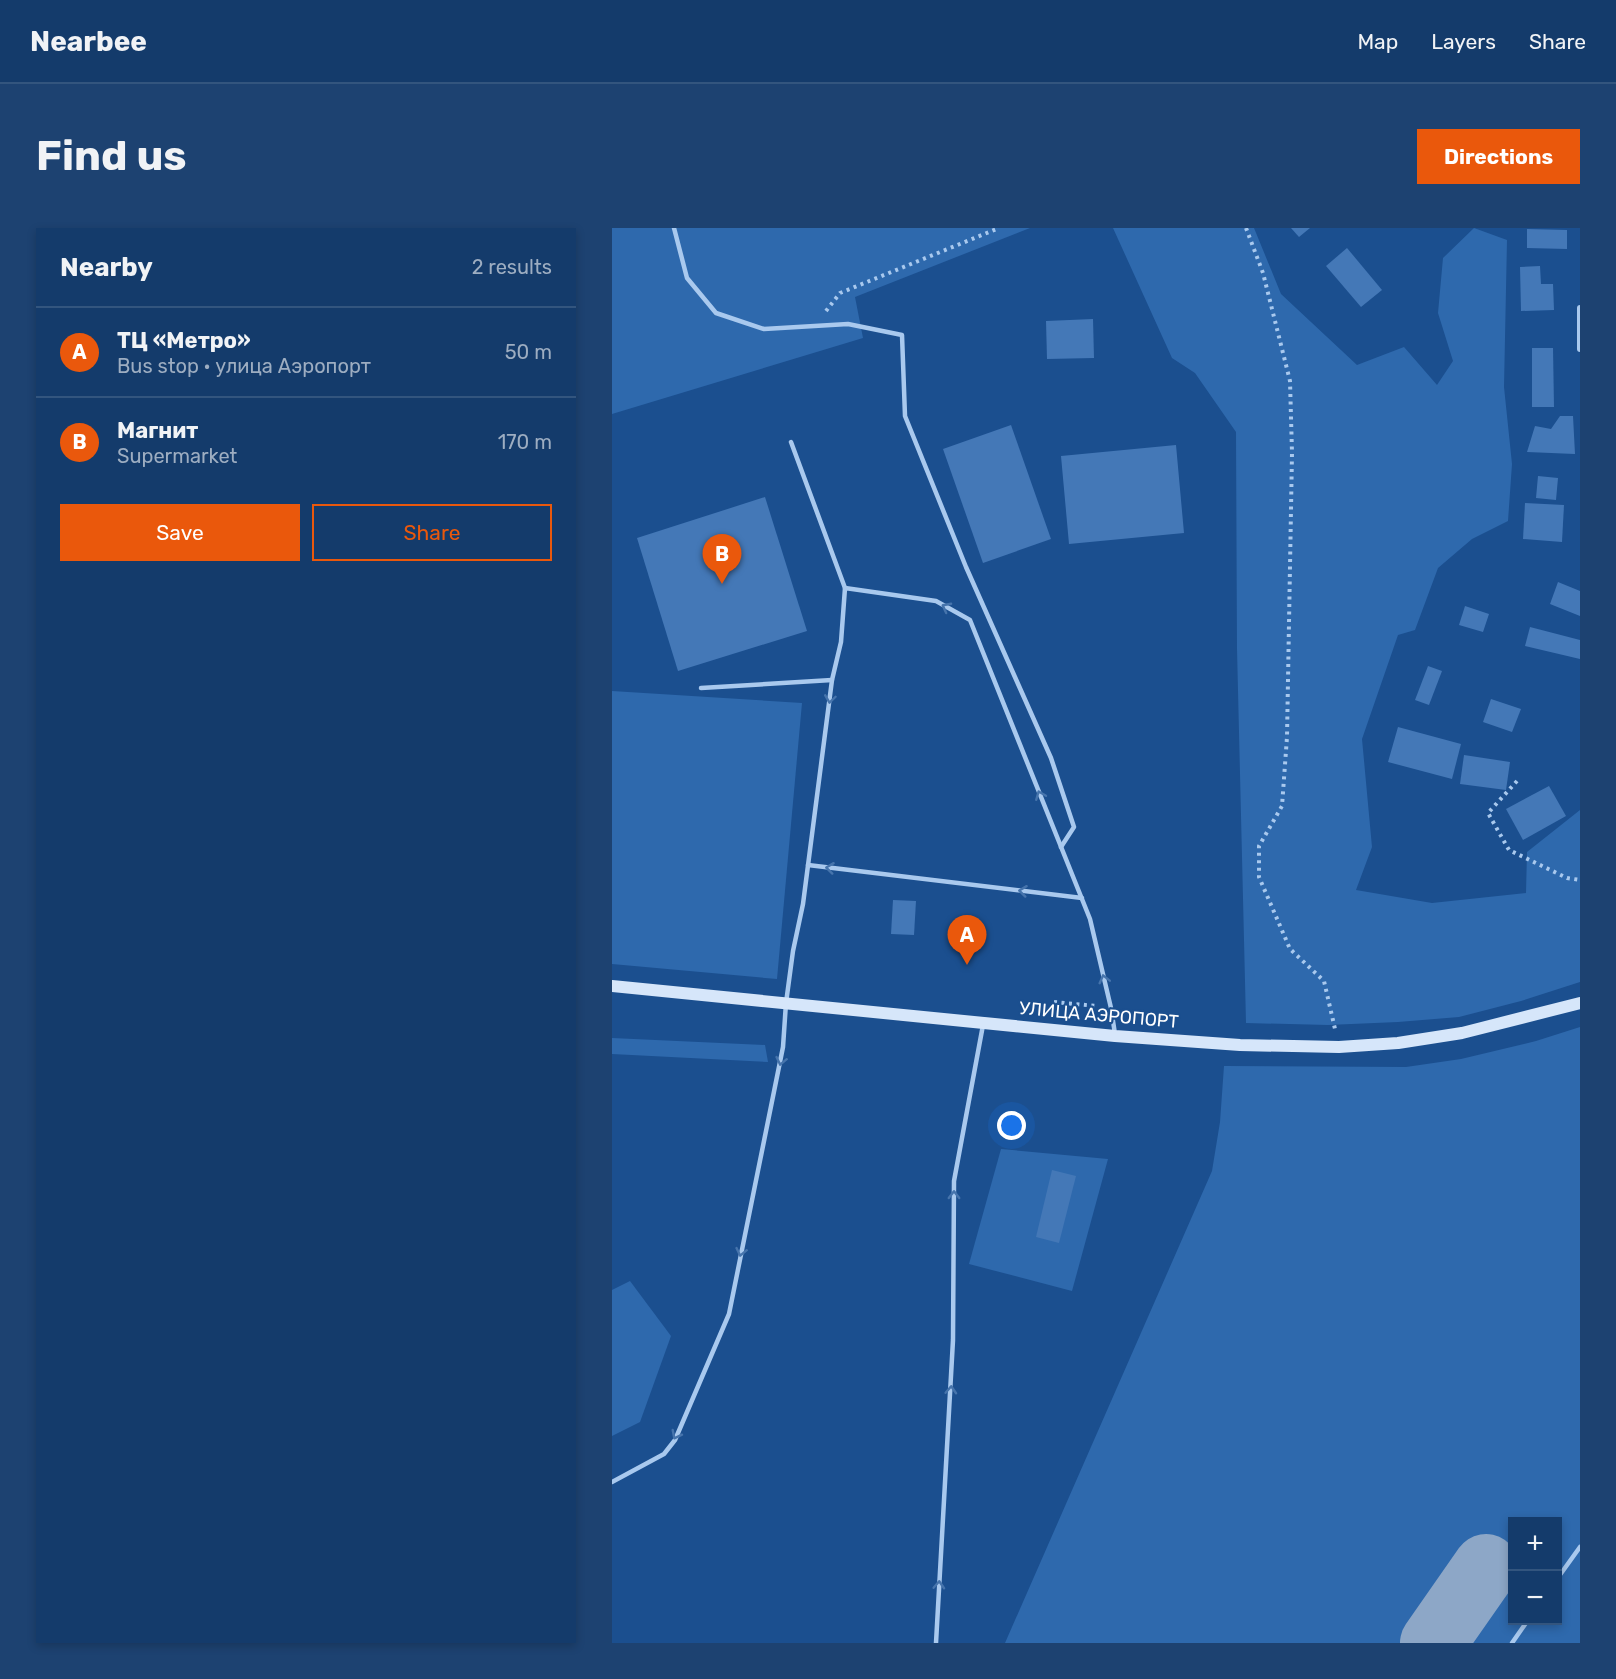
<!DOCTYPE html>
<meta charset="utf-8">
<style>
:root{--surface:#143b6b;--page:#1d4271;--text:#f1f3f6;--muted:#9dadc1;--line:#33557e;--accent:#ea580c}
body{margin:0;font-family:Rubik,sans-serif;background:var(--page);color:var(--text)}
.controls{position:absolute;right:18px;bottom:18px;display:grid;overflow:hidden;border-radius:0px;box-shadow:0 3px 9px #0003}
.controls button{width:54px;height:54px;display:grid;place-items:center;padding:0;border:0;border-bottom:2px solid var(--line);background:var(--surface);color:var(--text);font:30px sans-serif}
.you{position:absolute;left:400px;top:898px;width:21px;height:21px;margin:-15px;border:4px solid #fff;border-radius:50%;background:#1a73e8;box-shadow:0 0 0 9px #1a73e833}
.badge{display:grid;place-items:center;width:39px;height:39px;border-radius:50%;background:var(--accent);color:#fff;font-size:20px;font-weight:700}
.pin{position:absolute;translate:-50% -50px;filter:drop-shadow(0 2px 3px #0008)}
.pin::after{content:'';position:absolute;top:32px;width:21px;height:18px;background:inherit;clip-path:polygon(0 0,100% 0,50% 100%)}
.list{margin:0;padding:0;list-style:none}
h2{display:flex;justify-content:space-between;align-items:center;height:78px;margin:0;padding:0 24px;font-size:26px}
h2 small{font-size:20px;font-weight:400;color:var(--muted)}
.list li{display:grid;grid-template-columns:39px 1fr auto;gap:18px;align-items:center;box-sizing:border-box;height:90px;padding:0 24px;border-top:2px solid var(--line)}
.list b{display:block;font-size:22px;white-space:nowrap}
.list p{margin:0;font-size:20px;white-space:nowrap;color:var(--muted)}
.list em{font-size:20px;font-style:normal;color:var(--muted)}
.actions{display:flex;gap:12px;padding:18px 24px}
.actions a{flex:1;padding:14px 0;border:2px solid var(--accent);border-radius:0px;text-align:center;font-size:21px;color:var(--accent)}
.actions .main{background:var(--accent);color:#fff}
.map{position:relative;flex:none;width:968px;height:1415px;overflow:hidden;border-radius:0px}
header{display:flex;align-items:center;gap:36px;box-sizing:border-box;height:84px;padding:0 30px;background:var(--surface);border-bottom:2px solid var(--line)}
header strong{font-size:28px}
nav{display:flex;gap:33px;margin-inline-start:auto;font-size:21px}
.intro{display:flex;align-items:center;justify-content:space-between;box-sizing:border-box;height:144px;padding:0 36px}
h1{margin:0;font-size:42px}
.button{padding:15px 27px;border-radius:0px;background:var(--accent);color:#fff;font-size:21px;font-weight:700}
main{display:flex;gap:36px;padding:0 36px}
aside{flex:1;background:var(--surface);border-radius:0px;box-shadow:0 3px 9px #0003}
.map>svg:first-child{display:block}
</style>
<header>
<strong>Nearbee</strong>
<nav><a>Map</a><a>Layers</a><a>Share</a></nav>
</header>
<div class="intro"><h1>Find us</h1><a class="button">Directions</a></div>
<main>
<aside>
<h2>Nearby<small>2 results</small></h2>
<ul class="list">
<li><span class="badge">A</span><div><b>ТЦ «Метро»</b><p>Bus stop · улица Аэропорт</p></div><em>50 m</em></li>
<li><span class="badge">B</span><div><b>Магнит</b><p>Supermarket</p></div><em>170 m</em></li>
</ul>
<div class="actions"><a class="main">Save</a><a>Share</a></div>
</aside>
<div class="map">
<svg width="968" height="1415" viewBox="0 0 968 1415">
<rect width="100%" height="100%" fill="#1b4f8f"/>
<g fill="#2e69ad" fill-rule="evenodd">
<path d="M0 0H418L243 69 251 110 0 186Z"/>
<path d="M501 0H642L669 66 745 137 792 119 825 157 841 133 826 85 831 30 862 0 895 12 892 159 900 236 896 293 860 311 826 340 803 402 786 407 750 511 760 619 744 662 820 675 914 665 915 624 968 582V754L909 773 847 789 786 794 716 797 634 795 625 421 624 204 583 145 560 130Z"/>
<path d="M0 463 190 475 165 751 0 736Z"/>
<path d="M968 799V1415H393L600 943 608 894 612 838 794 839 849 831 924 813ZM900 1294H945V1392H900Z"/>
<path d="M0 810 153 817 156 834 0 826Z"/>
<path d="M389 921 496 931 460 1063 357 1036Z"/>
<path d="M18 1053 59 1108 28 1194 0 1208V1062Z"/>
</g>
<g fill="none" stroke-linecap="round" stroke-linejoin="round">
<path stroke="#8da7c7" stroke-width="66" d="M821 1415 874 1339"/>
</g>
<g fill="#4478b7">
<path d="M679 0H698L687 9Z"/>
<path d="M915 1 955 2V21L915 20Z"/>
<path d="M735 20 770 62 749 79 714 38Z"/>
<path d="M928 38 929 56H941L942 82 909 83 908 39Z"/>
<path d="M481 91 482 130 435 131 434 93Z"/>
<path d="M920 120H941L942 179H920Z"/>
<path d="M948 188H961L963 226 915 224 923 198 939 201Z"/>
<path d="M399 197 439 311 371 335 331 221Z"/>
<path d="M564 217 572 305 457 316 449 228Z"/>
<path d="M926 248 946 250 944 272 924 270Z"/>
<path d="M153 269 195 403 66 443 25 310Z"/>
<path d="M913 275 952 277 950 314 911 311Z"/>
<path d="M946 354 968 363V388L938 376Z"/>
<path d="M853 378 877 386 871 404 847 397Z"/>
<path d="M918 399 968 412V431L913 418Z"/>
<path d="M816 438 830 443 817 477 803 472Z"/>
<path d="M879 471 909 481 900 504 871 494Z"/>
<path d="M786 499 849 516 840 551 776 534Z"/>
<path d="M852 527 898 534 894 562 848 556Z"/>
<path d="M937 558 954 588 911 612 894 581Z"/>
<path d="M281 672 304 673 302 707 279 706Z"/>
<path d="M440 942 464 948 447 1015 424 1009Z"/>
</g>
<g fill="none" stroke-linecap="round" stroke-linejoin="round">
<g stroke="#a9c9ee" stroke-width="4" stroke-dasharray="3 4.5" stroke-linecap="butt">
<path d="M634 0 651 45 678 153 680 225 675 509 670 578 647 618V649L678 721 712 753 723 801"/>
<path d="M214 83 228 65 387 0"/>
<path d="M905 553 876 585 897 622 955 650 968 652"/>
<path d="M442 774 484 778"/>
</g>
<g stroke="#a9c9ee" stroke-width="4.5">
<path d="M62 0 75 50 104 85 152 101 236 96 290 107 293 188 354 339 439 530 462 599 449 619"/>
<path d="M179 214 233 360"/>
<path d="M89 460 220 452"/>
<path d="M196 637 470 670"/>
<path d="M0 1254 52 1226 63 1212 117 1086 171 819 174 775 181 723 191 676 220 452 229 414 233 360 324 373 358 392 478 691 499 780 503 806"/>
<path d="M945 1351 968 1319"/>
<path d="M324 1415 341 1112 342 953 371 797"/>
<path d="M900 1415 916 1392"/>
</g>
<path stroke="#a9c9ee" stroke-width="6" d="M968 80V121"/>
<path stroke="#d6e6fa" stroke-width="12" d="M0 758 503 808 628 817 727 819 786 815 850 805 968 775"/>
</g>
<defs><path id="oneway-chevron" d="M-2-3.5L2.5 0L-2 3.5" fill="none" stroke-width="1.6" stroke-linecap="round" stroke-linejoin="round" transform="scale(1.5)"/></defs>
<g stroke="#4674ac">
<use href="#oneway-chevron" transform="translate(334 379) rotate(-152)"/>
<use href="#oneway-chevron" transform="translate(218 471) rotate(98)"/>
<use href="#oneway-chevron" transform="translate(428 567) rotate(-112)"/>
<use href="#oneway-chevron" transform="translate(218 640) rotate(-173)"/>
<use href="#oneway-chevron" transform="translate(411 663) rotate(-173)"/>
<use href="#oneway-chevron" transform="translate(492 751) rotate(-104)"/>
<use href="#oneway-chevron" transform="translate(169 833) rotate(102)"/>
<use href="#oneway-chevron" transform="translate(342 967) rotate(-90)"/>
<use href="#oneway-chevron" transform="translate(129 1024) rotate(102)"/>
<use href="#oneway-chevron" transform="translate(339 1162) rotate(-87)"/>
<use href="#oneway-chevron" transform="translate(64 1207) rotate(117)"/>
<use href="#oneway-chevron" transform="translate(327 1357) rotate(-87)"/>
</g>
<g text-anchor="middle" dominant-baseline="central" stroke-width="4.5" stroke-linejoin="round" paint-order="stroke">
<g font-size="18" fill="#fff" stroke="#1b4f8f">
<text transform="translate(487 787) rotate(5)">УЛИЦА АЭРОПОРТ</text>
</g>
</g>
</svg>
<div class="controls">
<button>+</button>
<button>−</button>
</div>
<div class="you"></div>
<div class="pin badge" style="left:355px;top:737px">A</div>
<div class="pin badge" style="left:110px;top:356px">B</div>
</div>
</main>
